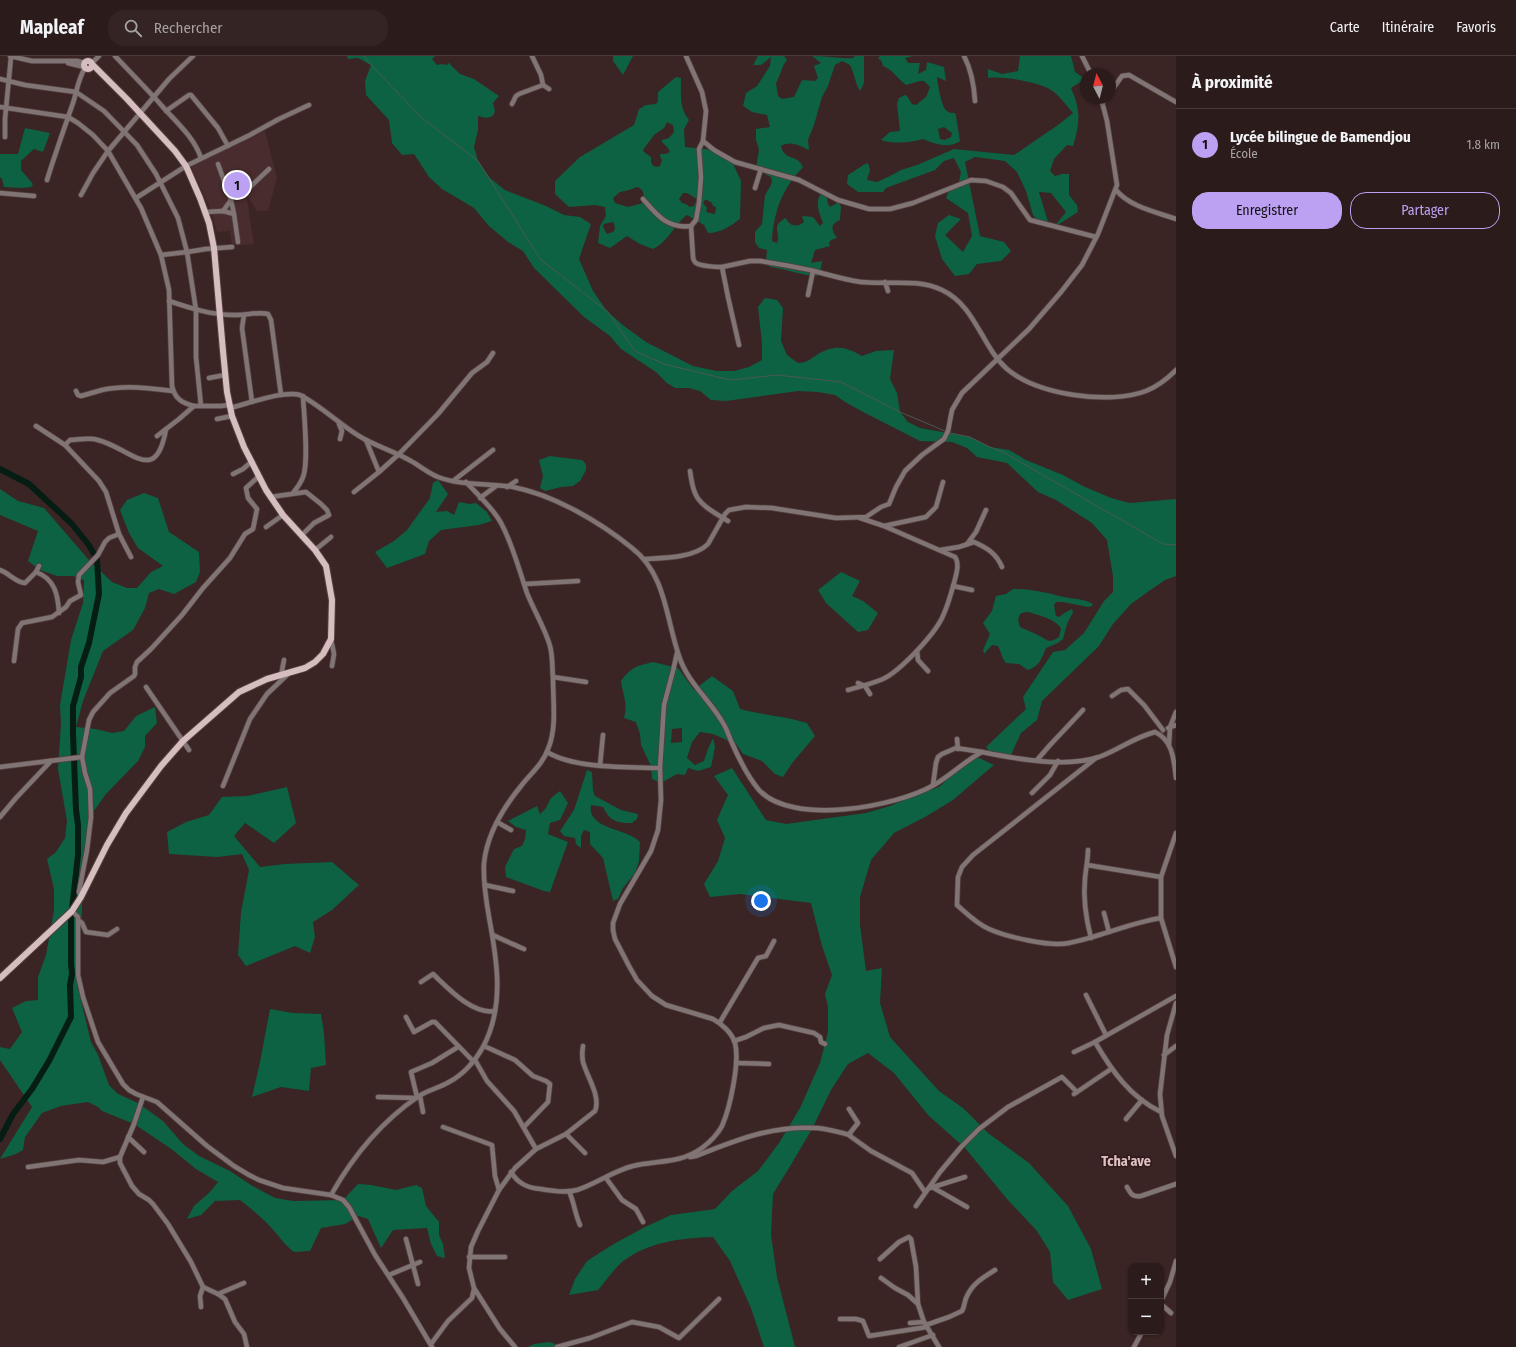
<!DOCTYPE html>
<html lang="fr">
<meta charset="utf-8">
<style>
:root{--surface:#2c1b1b;--page:#342424;--text:#f1f3f6;--muted:#a6a1a3;--line:#48393a;--accent:#bca0f2}
body{margin:0;font-family:"Fira Sans Condensed",sans-serif;background:var(--page);color:var(--text)}
.controls{position:absolute;right:12px;bottom:12px;display:grid;overflow:hidden;border-radius:8px;box-shadow:0 1px 3px #0004}
.controls button{width:36px;height:36px;display:grid;place-items:center;padding:0;border:0;border-bottom:1px solid var(--line);background:var(--surface);color:var(--text);font:20px sans-serif}
.compass{position:absolute;left:1080px;top:12px;width:36px;height:36px;border-radius:50%;background:var(--surface);box-shadow:0 1px 3px #0004;rotate:353deg}
.you{position:absolute;left:761px;top:845px;width:14px;height:14px;margin:-10px;border:3px solid #fff;border-radius:50%;background:#1a73e8;box-shadow:0 0 0 6px #1a73e833}
.badge{display:grid;place-items:center;width:26px;height:26px;border-radius:50%;background:var(--accent);color:#111;font-size:13px;font-weight:700}
.pin{position:absolute;translate:-50% -50%;border:2px solid #fff;box-shadow:0 1px 4px #0006}
.list{margin:0;padding:0;list-style:none}
h2{display:flex;justify-content:space-between;align-items:center;height:52px;margin:0;padding:0 16px;font-size:17px}
h2 small{font-size:13px;font-weight:400;color:var(--muted)}
.list li{display:grid;grid-template-columns:26px 1fr auto;gap:12px;align-items:center;box-sizing:border-box;height:72px;padding:0 16px;border-top:1px solid var(--line)}
.list b{display:block;font-size:15px;white-space:nowrap}
.list p{margin:0;font-size:13px;white-space:nowrap;color:var(--muted)}
.list em{font-size:13px;font-style:normal;color:var(--muted)}
.actions{display:flex;gap:8px;padding:12px 16px}
.actions a{flex:1;padding:9px 0;border:1px solid var(--accent);border-radius:16px;text-align:center;font-size:14px;color:var(--accent)}
.actions .main{background:var(--accent);color:#111}
.icon{flex:none;width:22px;height:22px;fill:none;stroke:currentColor;stroke-width:2;stroke-linecap:round;stroke-linejoin:round}
.map{position:relative;flex:none;width:1176px;height:1291px;overflow:hidden}
header{display:flex;align-items:center;gap:24px;box-sizing:border-box;height:56px;padding:0 20px;background:var(--surface);border-bottom:1px solid var(--line)}
header strong{font-size:19px}
nav{display:flex;gap:22px;margin-inline-start:auto;font-size:14px}
.search{width:280px;height:36px;background:var(--page);display:flex;align-items:center;gap:10px;box-sizing:border-box;padding:0 14px;border-radius:16px;color:var(--muted);font-size:15px}
main{display:flex}
aside{flex:1;background:var(--surface)}
.map>svg:first-child{display:block}
</style>
<header>
<strong>Mapleaf</strong>
<div class="search"><svg class="icon" aria-label="search" viewBox="0 0 24 24"><circle cx="10" cy="10" r="6"/><path d="M15 15l6 6"/></svg>Rechercher</div>
<nav><a>Carte</a><a>Itinéraire</a><a>Favoris</a></nav>
</header>
<main>
<div class="map">
<svg width="1176" height="1291" viewBox="0 0 1176 1291">
<rect width="100%" height="100%" fill="#3a2424"/>
<path fill="#492c2d" d="M265 75 277 122 268 155H257L246 138 254 188 232 190 230 175 217 176 210 152 191 111 207 102Z"/>
<g fill="#0c6243" fill-rule="evenodd">
<path d="M347 0H435L432 3 437 9 442 8 447 9 449 7 460 18 474 23 499 40 493 47 495 55 493 60 486 62 478 60V74L474 91 478 105 490 122 505 134 546 150 564 159 580 161 591 168 579 203 593 235 607 255 624 270 646 286 693 310 717 315H734L749 311 762 304V287L758 251 765 242 777 244 783 252 781 285 787 299 798 307C806 307 809 304 815 300 833 288 845 290 862 300L876 295 894 294 890 323 897 337 900 356 908 366 920 372 970 381 990 391 1009 394 1026 404 1063 419 1083 430 1111 442 1130 447 1176 443V520L1165 524 1149 535 1131 548 1113 568 1099 590 1042 645 1037 664 1021 677 1011 699 991 698 986 691 1026 653 1023 641 1053 596 1065 594 1084 577 1104 545 1113 536V520L1107 484 1092 467 1056 444 1038 436 1007 407 977 401 967 392 952 386 920 385 865 357 845 346 835 339 818 336 798 335 726 345 711 344 700 335 689 332H675L667 327 656 316 621 293 610 280 584 261 534 212 523 195 508 186 489 170 474 152 442 133 429 121 414 98 402 99 392 87 389 64 366 39 365 25 371 9 358 2 348 3Z"/>
<path d="M613 0H633L623 19 613 5Z"/>
<path d="M758 0H784L787 4C781 11 781 19 776 27L778 40 782 43 794 41 802 24 815 25 818 22 814 10 821 7 812 0C826 0 839 3 853 2L855 0H864V27L860 35C855 28 855 18 850 9L842 5 835 9 828 30 822 41 814 69 808 84 809 94C800 90 791 84 781 90 785 106 797 97 803 111 782 133 774 155 772 185L777 187C781 175 770 170 786 162 789 170 797 172 804 166L802 161 803 160 813 161 820 170 823 167C819 155 813 145 824 134 828 140 826 146 830 151L839 146 841 151 840 164C829 169 832 174 837 182L831 184 829 187 830 190 815 194 811 207 822 205 820 217 817 220C800 219 786 213 770 211L766 206 767 194 759 192 755 186V176L762 168 765 139 771 129 772 125 771 121 765 118 763 114 756 112 759 94 756 84V73L770 71 767 59 752 56 743 50 746 37 757 30 770 10 771 1 761 9H753Z"/>
<path d="M880 0H913L905 2 908 7H920L918 18 926 14 927 6 944 11 946 25 937 21C938 29 941 49 946 54 948 57 952 57 955 57L956 60 960 85C949 93 935 88 923 83 911 87 893 88 881 84L890 76 900 75 897 48 899 42 905 39 907 40 912 48 916 49 926 41 930 31 924 25H920L906 29C898 23 892 13 883 10L881 4 878 3ZM944 71 952 77 951 81 945 84 940 83 938 73Z"/>
<path d="M1020 0H1071L1075 16 1085 23 1071 32C1081 54 1080 68 1073 90L1067 89 1054 103 1050 115 1055 120 1062 118H1069V139L1077 149 1078 156 1053 172 1066 156 1051 137 1039 136 1048 166 1039 167 1033 159 1026 135 1017 116 1005 105 975 101 965 106 980 180 1004 186 1011 195 1001 205 977 208 969 218 955 220 942 203 935 180 938 167 949 159 961 163 945 179 963 196 972 180 968 157 946 142 949 135 958 131 961 116 954 102 944 105 935 114 886 132 883 136H858L847 128 848 119 865 108 868 107 870 114 867 124 877 126 892 119 901 114 917 109 954 93 1014 99 1058 69 1073 57C1067 50 1061 42 1054 36 1043 26 1003 20 988 22V13L1002 18 1018 15Z"/>
<path d="M676 21 681 22C681 37 679 52 689 64L684 73 685 91 714 94 731 103 741 125 740 163C731 170 720 177 708 177L704 169 687 159C673 170 670 184 653 193L640 188 627 180 610 192 598 187 600 170 606 160 605 151 595 149 569 151 555 138V125L580 101 634 69 639 53 646 49 656 48 658 45V36ZM667 66 673 69 674 76 669 82 662 84V86L668 92 670 96 665 98H660V100L662 104 660 110 657 111 653 110 651 106V101L644 96 643 94 654 79 664 72ZM637 131C645 133 644 141 643 147L628 151 615 147 613 142 620 136 629 134ZM683 137H687L697 143 694 150 690 151 686 148 682 147 679 143ZM705 144H707L712 147 713 150 716 151 715 158 706 156 707 152 703 147ZM613 166 614 167 615 173 613 176 607 178 605 175 603 170 604 168Z"/>
<path d="M25 72 50 77 43 96 34 93 21 105V114L33 128 31 131 22 132 4 131 2 123 0 121V98H18Z"/>
<path d="M550 400 582 404 586 408V414L580 425 573 430 561 431 545 435 540 432 543 420 539 404Z"/>
<path d="M438 424 448 438 436 456 447 455 454 459 459 446 470 448 476 447 487 456 492 465 479 469 441 474 429 485 425 498 387 512 375 496 394 485 407 474 430 442 433 427Z"/>
<path d="M0 433 18 445 44 452 88 503 112 526 127 532H137L151 516 163 510 138 492 129 477 120 454 127 444 144 437 158 442 169 476 199 496 200 516 196 526 174 538 159 533 149 537 145 552 133 574 103 595 83 645 76 671 96 673 112 677 124 675 136 660 155 651 157 667 145 680V691L138 705 106 738 93 756 85 789 78 932 91 986 98 999 109 1029 118 1038 138 1047 163 1065 183 1088 199 1100 230 1115 251 1129 275 1142 293 1145 343 1144 358 1128 371 1129 396 1134 416 1129 422 1132 426 1150 439 1166V1179L443 1188 445 1202 437 1200 431 1188 427 1172 393 1174 381 1192 368 1163 359 1160 345 1168 321 1172 310 1195 294 1196C286 1190 281 1183 275 1176 265 1164 252 1153 240 1144L215 1145 201 1159 187 1163 194 1150 210 1136 218 1126 196 1113 170 1092 134 1068 102 1055 98 1051 88 1046 61 1050 42 1057 25 1081 23 1094 16 1098 0 1103 32 1051 0 1004V991L10 993 22 976 12 952 26 945 38 944V921L46 899 54 854V833L47 803 56 796 65 782 67 765 58 713 61 667 60 649 71 584 83 547 84 524 73 520H57L40 514 28 505 38 475 0 459Z"/>
<path d="M841 516 860 525 852 540 863 545 878 557 868 574 858 576 826 547 818 534Z"/>
<path d="M1013 533C1032 532 1051 538 1069 542 1078 543 1086 544 1093 548L1092 550 1088 551 1063 546H1056L1054 549 1056 560 1059 561 1066 556 1072 553 1073 556 1067 568 1063 583 1058 587 1046 592C1042 602 1039 611 1028 614L1019 608 1006 607C1002 603 1001 595 998 590L992 589 984 598 983 594 990 578 983 567 992 555 996 540 1006 538ZM1029 556C1040 560 1053 562 1061 572L1059 581C1048 588 1048 584 1038 579 1032 576 1026 574 1020 571 1018 567 1017 559 1022 557 1024 556 1026 556 1029 556Z"/>
<path d="M653 606 678 612 694 634 712 620 733 635 740 653C762 659 785 660 807 667L815 680 793 706 783 721 775 718 762 705 743 698 736 688 713 678 700 676 692 686 687 702 695 709 704 705 708 693 713 682 715 691 711 711 698 715 688 712 685 719 677 718 661 727 652 723 651 710 641 689 640 678 636 666 624 662C628 647 623 640 621 625 631 611 637 610 653 606ZM682 672V686L671 687 672 673Z"/>
<path d="M975 700 994 709 953 744 925 761 894 777 871 804 860 841V869L866 915 882 912 880 947 890 981 939 1035 963 1052 988 1077 1029 1107 1068 1150 1091 1193 1102 1233 1068 1244 1053 1226 1050 1196 1037 1175 1007 1143 965 1092 928 1059 894 1017 868 997 848 1008 831 1034 812 1073 792 1107 773 1138 771 1179 777 1221 795 1291H764L751 1252 730 1205 713 1181C681 1182 648 1186 622 1206 613 1214 606 1225 598 1234L569 1239 575 1223 587 1205 612 1189 643 1172 671 1159 715 1153 732 1135 758 1115 779 1087 800 1052 820 1007 828 976V951L825 938 832 919 822 890 811 847 740 838 710 841 704 828 718 805 725 782 717 764 723 750 728 739 714 720 732 712 766 764 786 768 866 757 890 750 916 739 939 731 953 718Z"/>
<path d="M587 714 592 716 593 735 595 740 621 754 638 758 637 763 632 767C616 767 610 765 603 751L591 749C587 774 628 772 640 786L639 805 635 817 623 832 618 843 613 845 603 802 590 788V776L584 774 581 780V792L576 788 575 782 564 780 560 775 574 754Z"/>
<path d="M287 731 296 767 274 787 245 767 234 780 260 811 285 808 332 806 359 829 332 854 313 866 315 881 310 897 295 890 246 910 238 899 241 856 249 814 242 798 218 801 169 798 167 776 186 766 209 759 222 741 247 740Z"/>
<path d="M560 735 568 747 560 764 550 767 548 778 568 786 550 836 544 835 506 821 505 811 514 793 522 790 525 783 526 774 516 771 508 765 537 750 540 758 546 752 551 742Z"/>
<path d="M270 953 293 957 321 958 324 977 326 1009 311 1012 309 1035 281 1031 252 1041 260 1006Z"/>
<path d="M549 1286 555 1288 557 1291H528L534 1288Z"/>
</g>
<g fill="none" stroke-linecap="round" stroke-linejoin="round">
<g stroke="#4c5851" stroke-width="1">
<path d="M364 0 371 9 422 62 478 105 541 204 607 255 635 295 664 308 730 324 777 319 841 326 900 356 945 375"/>
<path d="M950 377 970 381 990 391 1003 396 1163 488 1176 489"/>
</g>
<path stroke="#051d13" stroke-width="6" d="M0 413 29 428 72 468 88 488 97 503 99 538 89 587 81 611V621L73 650V678L76 754 78 769V799L71 862V908L72 918 70 929 71 961 49 1005 32 1033 13 1058 0 1083"/>
<g stroke="#543f3f" stroke-width="6">
<g id="minor">
<path d="M10 0 32 5H77L85 7"/>
<path d="M115 0C131 17 147 33 162 50 176 66 194 81 201 102"/>
<path d="M532 0 541 19 543 29 549 33"/>
<path d="M964 0C972 15 974 29 975 45"/>
<path d="M1082 0 1091 18"/>
<path d="M68 7 84 11"/>
<path d="M92 7 99 0"/>
<path d="M0 23 25 29 76 36 104 55 137 89 156 118 178 162 187 196 206 193 232 191"/>
<path d="M1110 37 1122 20 1129 19 1176 46"/>
<path d="M1102 47 1106 42"/>
<path d="M512 48 516 40 519 38 543 29"/>
<path d="M0 51 68 61 78 67 93 79 108 95 141 152 161 199 169 234 172 330C175 343 182 347 194 350"/>
<path d="M166 55 189 39H191L218 72 228 90"/>
<path d="M5 81V63L11 1"/>
<path d="M703 85 714 94 735 106 799 124 838 144 869 153H890L913 147 971 124 986 125 1003 131 1011 137 1030 164 1096 181"/>
<path d="M218 108 231 144 223 155"/>
<path d="M47 124C55 98 64 73 73 47 77 35 78 23 85 12"/>
<path d="M755 132 761 113"/>
<path d="M1116 134C1130 151 1156 156 1176 163"/>
<path d="M0 137 34 140"/>
<path d="M81 139 93 117 108 95 169 23 193 0"/>
<path d="M230 140 249 132 269 113"/>
<path d="M136 142 186 110 250 79 279 63 309 49"/>
<path d="M643 143C657 159 667 173 691 170L696 164 699 147 701 121 699 93 703 85 706 55 702 36 686 0"/>
<path d="M231 144 234 158"/>
<path d="M206 156 223 155 234 158 238 186"/>
<path d="M691 170 693 201C693 202 694 206 696 207 700 210 716 211 722 211L728 241 739 289"/>
<path d="M161 199 187 196 196 254V301L201 350"/>
<path d="M722 211 750 205H760C778 208 796 211 814 215 830 219 845 224 861 226 888 229 917 222 942 234 976 250 981 290 1007 313 1038 339 1109 349 1146 335 1158 330 1167 323 1176 314"/>
<path d="M885 226 888 235"/>
<path d="M808 239 813 215"/>
<path d="M169 245C190 252 211 259 234 259 246 260 257 255 268 258L271 264 281 339"/>
<path d="M244 259 242 272 252 346"/>
<path d="M209 322 225 319"/>
<path d="M76 335 78 339 81 340C88 338 95 336 102 334 125 329 150 332 173 335"/>
<path d="M230 352C247 348 284 334 300 339 321 350 338 367 359 380 375 390 394 395 411 405 420 410 428 417 438 421 462 430 489 427 513 431 554 439 600 466 632 492 666 518 666 563 679 600 687 626 710 644 723 667 727 673 729 681 732 687 739 703 748 721 759 734 792 770 896 751 934 729 951 719 965 705 982 696 1017 703 1065 712 1099 701 1118 694 1135 681 1155 676 1173 684 1174 705 1176 722"/>
<path d="M217 363 232 360"/>
<path d="M339 368 342 375 340 383"/>
<path d="M36 370 65 389 99 425 106 436 119 478 131 501"/>
<path d="M157 380 179 363 194 350H221L229 349"/>
<path d="M366 384 379 416"/>
<path d="M65 389 70 384C79 384 89 381 98 384 132 393 156 430 166 373"/>
<path d="M690 415C691 422 692 430 695 437 700 450 717 458 728 465"/>
<path d="M233 418 243 413 251 406"/>
<path d="M453 425 493 394"/>
<path d="M507 431 516 425"/>
<path d="M354 436 379 416 399 398 438 358 472 317 487 306 493 297"/>
<path d="M293 437C297 432 301 427 303 421 309 406 304 359 303 340"/>
<path d="M270 441 306 436 321 448 327 454 329 459 314 467 302 479"/>
<path d="M480 442 496 430"/>
<path d="M884 470 926 461 936 451 943 426"/>
<path d="M266 471 283 459"/>
<path d="M967 488 976 476 986 454"/>
<path d="M315 494 331 481"/>
<path d="M940 494 959 491 974 486C987 492 996 497 1002 511"/>
<path d="M645 503C664 502 694 502 708 488L725 458 729 454 746 451 772 452 836 462 866 461 881 451 889 448 896 431 905 415 922 399 944 383 948 375 952 354 962 337 1029 273 1061 236 1082 209 1098 178 1117 129 1107 65 1101 42"/>
<path d="M0 514C9 517 15 526 25 527L36 516 39 510"/>
<path d="M36 516C55 523 58 539 59 557"/>
<path d="M525 528 578 525"/>
<path d="M953 530 972 534"/>
<path d="M331 583 334 598 332 610"/>
<path d="M917 595 918 604 928 615"/>
<path d="M14 605 18 573 22 567 52 561 66 551 70 545 81 539 78 526 79 519 98 499 105 486 109 482 119 478"/>
<path d="M281 620 284 604"/>
<path d="M553 621 586 626"/>
<path d="M858 627 865 630 870 638"/>
<path d="M146 631 189 694"/>
<path d="M848 634C859 631 871 628 883 623 900 615 933 580 942 562 947 552 951 538 954 527 956 519 960 508 955 501L884 470 860 462"/>
<path d="M1112 640 1121 634 1128 633 1144 649 1163 674"/>
<path d="M1168 672 1176 669"/>
<path d="M957 683 958 693"/>
<path d="M1169 689 1170 671 1176 656"/>
<path d="M547 696C575 713 627 711 660 712"/>
<path d="M1096 702 973 799 962 811 958 821 957 849C966 857 977 868 989 873 1007 881 1050 891 1069 887 1100 881 1129 867 1161 862"/>
<path d="M1037 704 1050 689 1083 654"/>
<path d="M600 709 603 679"/>
<path d="M0 711 82 701"/>
<path d="M933 729 936 707 938 701 942 698 956 692 982 696"/>
<path d="M223 730 250 663 267 638 288 618"/>
<path d="M1032 737 1050 719 1058 705"/>
<path d="M0 761 16 742 51 705"/>
<path d="M497 766 511 774"/>
<path d="M1176 777 1161 821V862L1176 911"/>
<path d="M1088 794C1088 803 1086 812 1085 822 1083 842 1086 863 1091 882"/>
<path d="M1087 809 1161 821"/>
<path d="M485 829 513 835"/>
<path d="M81 841 79 836 87 794 91 761 90 733 85 717 82 701 89 664 93 656 110 637 134 620 135 618V611L137 606 151 593 182 559 203 532 230 502 245 478 253 473 257 453 248 442 246 432 258 421"/>
<path d="M72 855 78 861V919L83 941 98 986 123 1028 129 1034 136 1038 157 1046 207 1090 234 1110 249 1119 259 1124 283 1132 331 1139 343 1144 349 1151 375 1199 403 1242 432 1291"/>
<path d="M1104 857 1109 876"/>
<path d="M78 864 82 867 86 876 108 879 117 873"/>
<path d="M493 879C503 884 513 888 524 893"/>
<path d="M421 926 433 918C447 931 472 959 495 955"/>
<path d="M1086 939 1106 979"/>
<path d="M1176 947 1167 979 1160 1038 1162 1060 1176 1100"/>
<path d="M406 961 414 976 432 966H435L473 1005"/>
<path d="M720 966 758 902 766 900 774 885"/>
<path d="M734 985 746 981 764 972 779 969 814 977 820 981 821 986 825 988"/>
<path d="M1095 986C1112 1015 1130 1041 1161 1056"/>
<path d="M484 990 515 1004 533 1020 546 1025 550 1028 548 1046 524 1071"/>
<path d="M1074 996 1095 986 1176 940"/>
<path d="M1164 999 1176 990"/>
<path d="M475 1004 487 1025 514 1055 536 1093"/>
<path d="M736 1007 769 1008"/>
<path d="M1074 1038 1111 1013"/>
<path d="M420 1040 423 1056"/>
<path d="M143 1041 134 1068 120 1101V1107L132 1130 139 1138 149 1144 153 1148 168 1168 191 1206 203 1231 218 1238 225 1243 235 1266 244 1278 247 1291"/>
<path d="M378 1041 416 1042"/>
<path d="M417 1041 411 1016 432 1007 458 991"/>
<path d="M849 1053 858 1067 850 1077V1080L871 1095 912 1117 925 1136"/>
<path d="M1126 1063 1142 1044"/>
<path d="M443 1071 492 1089 495 1120 499 1134"/>
<path d="M566 1078 585 1097"/>
<path d="M128 1081 144 1096"/>
<path d="M690 1101 696 1100C736 1084 773 1069 817 1072 828 1073 839 1076 850 1079"/>
<path d="M28 1111 79 1104 103 1106 120 1101"/>
<path d="M511 1116C518 1128 528 1132 541 1133 553 1135 565 1137 577 1134 596 1128 613 1115 633 1110 657 1104 680 1108 702 1092 710 1086 717 1079 722 1070 730 1052 740 1006 735 987 732 977 722 968 713 963L666 949 652 940 637 924 629 910 615 883 613 874V867L620 848 651 795 658 774 661 744 660 712 664 649 673 615 677 597"/>
<path d="M606 1122 622 1144 636 1153 643 1166"/>
<path d="M932 1131 967 1151"/>
<path d="M1127 1131C1131 1138 1132 1141 1141 1140L1176 1128"/>
<path d="M930 1132 965 1121"/>
<path d="M569 1135C574 1146 575 1158 580 1169"/>
<path d="M331 1139C353 1100 382 1065 419 1040 428 1034 439 1032 449 1026 463 1019 476 1004 483 991 505 950 497 904 489 861 486 844 483 825 484 807 487 778 503 752 521 730 530 718 543 708 548 693 557 672 553 646 553 623 552 612 553 601 550 590 545 572 534 555 527 537 519 514 513 489 501 467 493 452 478 439 466 426"/>
<path d="M916 1150 940 1116 961 1091 979 1073 1008 1051 1062 1021 1077 1036"/>
<path d="M406 1183 418 1228"/>
<path d="M469 1201H505"/>
<path d="M880 1203 899 1186 909 1181 911 1183 916 1211 918 1248"/>
<path d="M389 1219 420 1206"/>
<path d="M881 1222 895 1232 908 1239 918 1248 924 1266 939 1291"/>
<path d="M218 1238 244 1227"/>
<path d="M1161 1245 1170 1226 1176 1205"/>
<path d="M1161 1248 1171 1257"/>
<path d="M201 1251 200 1240 203 1231"/>
<path d="M840 1263H856L863 1265 869 1280 927 1271"/>
<path d="M910 1267 924 1266"/>
<path d="M926 1269 949 1261 962 1255C965 1250 964 1245 967 1240 973 1227 984 1221 995 1214"/>
<path d="M431 1288 448 1265 472 1242 474 1233"/>
<path d="M515 1291 500 1273 474 1232 469 1212 471 1191 478 1175 499 1134 515 1112 536 1093 566 1078 595 1055C601 1040 587 1021 583 1006 582 1001 582 996 583 990"/>
<path d="M557 1291 590 1282 632 1266 659 1271 679 1282 719 1243"/>
<path d="M899 1291 933 1279"/>
<path d="M1134 1291 1142 1276"/>
</g>
</g>
<g stroke="#543f3f" stroke-width="8">
<g id="major">
<circle cx="88" cy="9" r="4"/>
<path d="M0 922 72 855 81 841 107 789 126 757 161 710 183 685 239 636 267 623 305 612 315 606 323 598 331 583 332 544 326 510 315 494 283 459 266 434 244 391 232 360 227 336 223 295 214 192 209 167 200 142 186 110 175 95 127 43 93 9"/>
</g>
</g>
<use href="#minor" stroke="#817474" stroke-width="4.5"/>
<use href="#major" stroke="#d7bebe" stroke-width="6"/>
</g>
<g text-anchor="middle" dominant-baseline="central" stroke-width="3" stroke-linejoin="round" paint-order="stroke">
<g font-size="14" font-weight="bold" fill="#e0c1c1" stroke="#301a1b">
<text x="1126" y="1105">Tcha'ave</text>
</g>
</g>
</svg>
<div class="controls">
<button>+</button>
<button>−</button>
</div>
<svg class="compass" viewBox="-18 -18 36 36"><path d="M0-13l5 13h-10z" fill="#e53935"/><path d="M0 13l5-13h-10z" fill="#a6a1a3"/></svg>
<div class="you"></div>
<div class="pin badge" style="left:237px;top:129px">1</div>
</div>
<aside>
<h2>À proximité<small></small></h2>
<ul class="list">
<li><span class="badge">1</span><div><b>Lycée bilingue de Bamendjou</b><p>École</p></div><em>1.8 km</em></li>
</ul>
<div class="actions"><a class="main">Enregistrer</a><a>Partager</a></div>
</aside>
</main>
